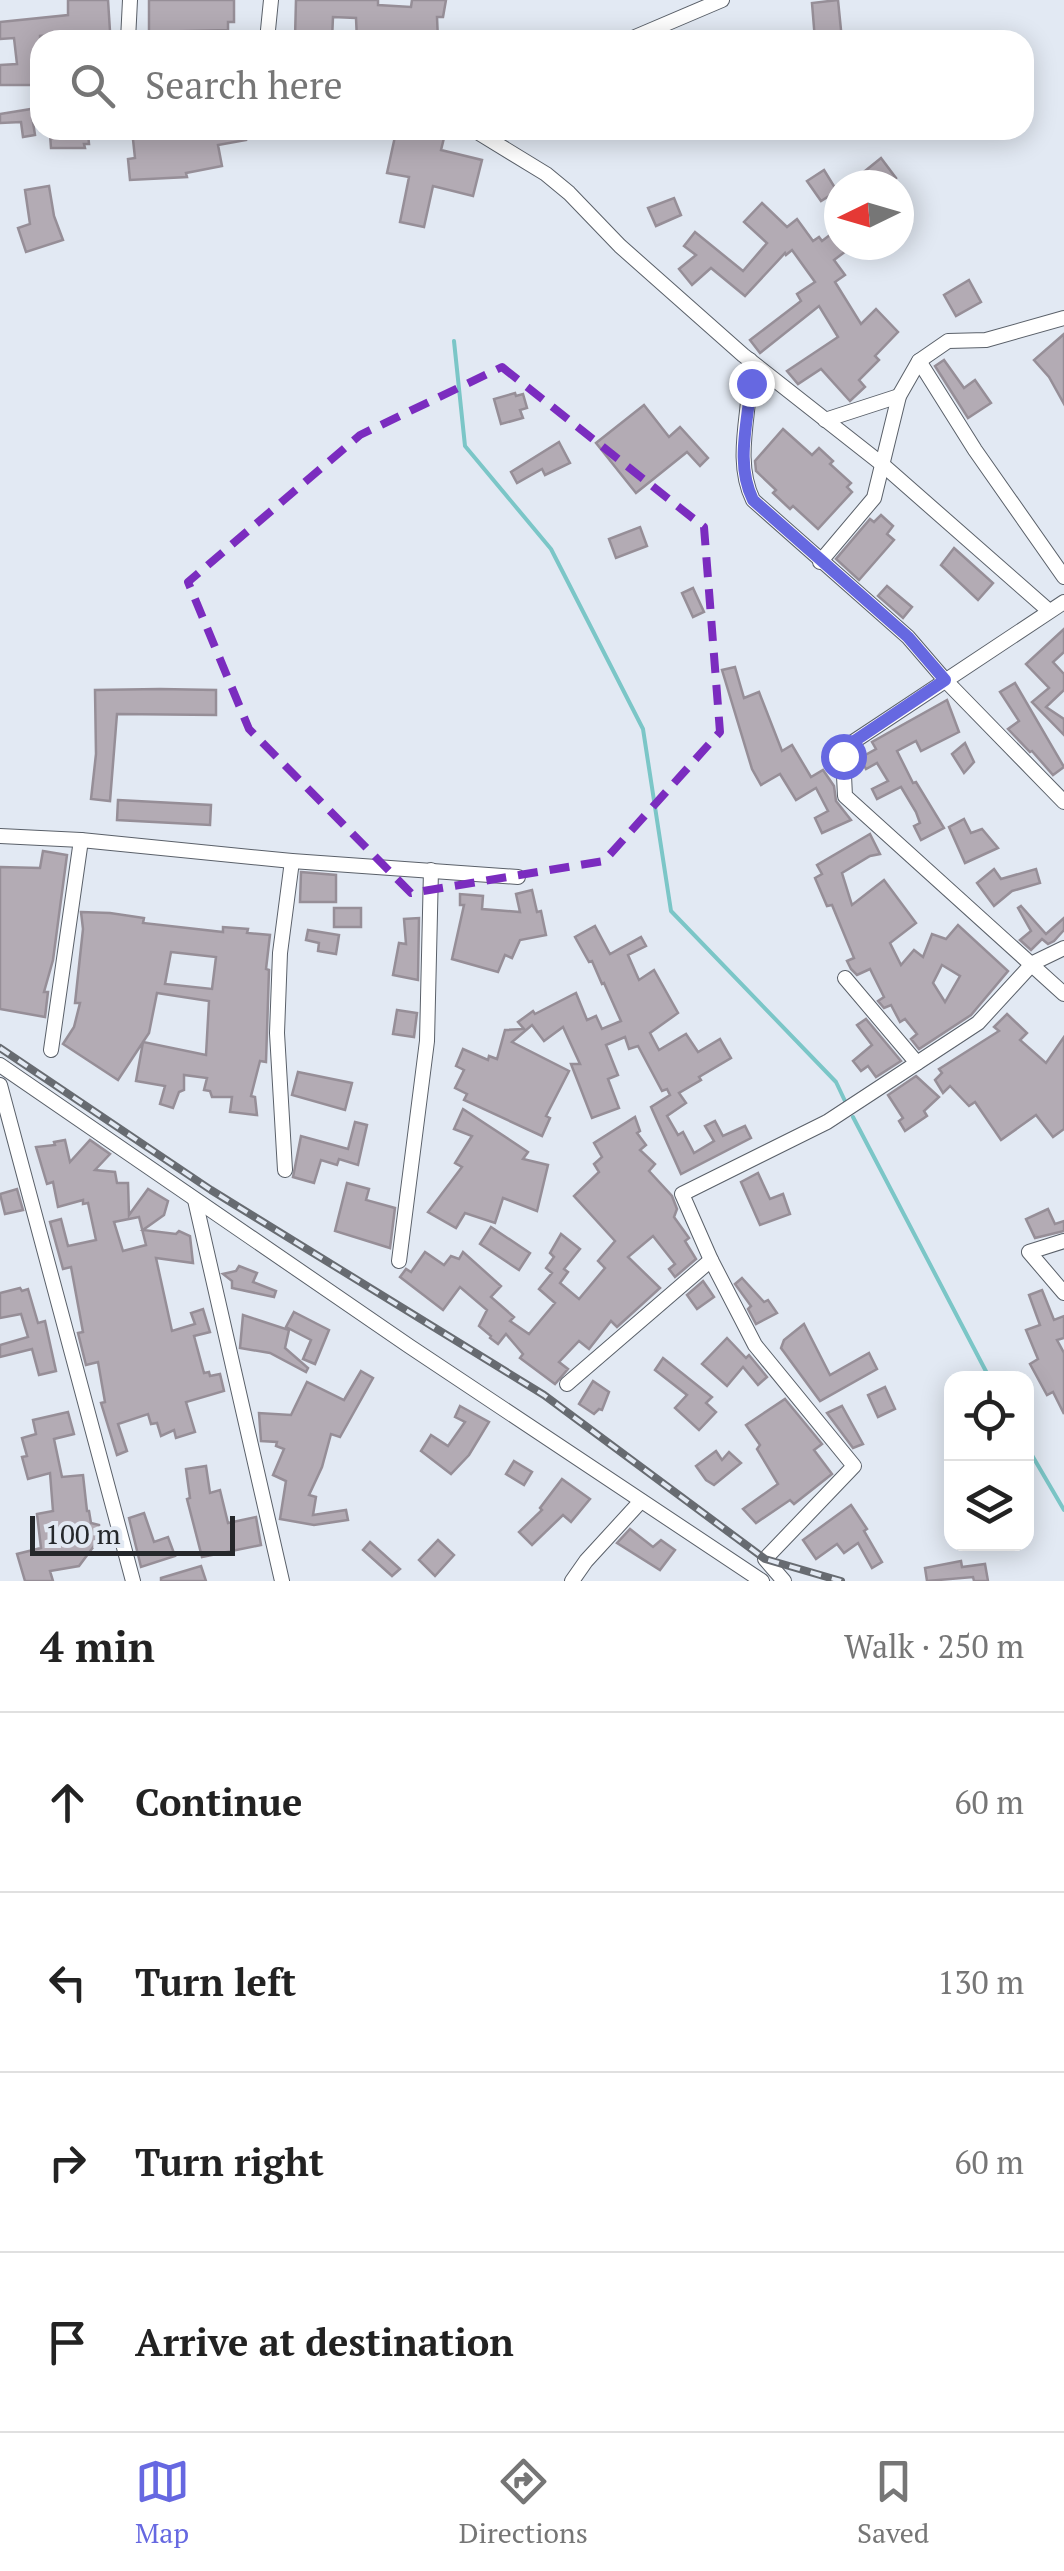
<!DOCTYPE html>
<meta charset="utf-8">
<style>
:root{--surface:#fff;--page:#f6f6f6;--text:#222;--muted:#767676;--line:#e0e0e0;--accent:#6668e1}
body{margin:0;font-family:"PT Serif",serif;background:var(--page);color:var(--text)}
.controls{position:absolute;right:30px;bottom:30px;display:grid;overflow:hidden;border-radius:20px;box-shadow:0 5px 25px #0003}
.controls button{width:90px;height:90px;display:grid;place-items:center;padding:0;border:0;border-bottom:2px solid var(--line);background:var(--surface);color:var(--text);font:50px sans-serif}
.compass{position:absolute;left:824px;top:170px;width:90px;height:90px;border-radius:50%;background:var(--surface);box-shadow:0 5px 25px #0003;rotate:265deg}
.scale{position:absolute;left:30px;bottom:25px;width:205px;box-sizing:border-box;padding-left:10px;border:5px solid #25282b;border-top:0;font-size:28px;line-height:35px;white-space:nowrap;color:#25282b;-webkit-text-stroke:8px #e2e9f3;paint-order:stroke}
.stop{position:absolute;width:30px;height:30px;margin:-22px;border:8px solid #6668e1;border-radius:50%;background:#fff}
.stop.end{background:#6668e1;border-color:#fff;box-shadow:0 2px 10px #0008}
.list{margin:0;padding:0;list-style:none}
h2{display:flex;justify-content:space-between;align-items:center;height:130px;margin:0;padding:0 40px;font-size:42px}
h2 small{font-size:32px;font-weight:400;color:var(--muted)}
.list li{display:grid;grid-template-columns:65px 1fr auto;gap:30px;align-items:center;box-sizing:border-box;height:180px;padding:0 40px;border-top:2px solid var(--line)}
.list b{display:block;font-size:38px;white-space:nowrap}
.list em{font-size:32px;font-style:normal;color:var(--muted)}
.icon{flex:none;width:55px;height:55px;fill:none;stroke:currentColor;stroke-width:2;stroke-linecap:round;stroke-linejoin:round}
.map{position:relative;flex:none;width:1064px;height:1581px;overflow:hidden}
.search{position:absolute;background:var(--surface);box-shadow:0 5px 25px #0003;left:30px;right:30px;top:30px;height:110px;display:flex;align-items:center;gap:25px;box-sizing:border-box;padding:0 35px;border-radius:30px;color:var(--muted);font-size:38px}
.sheet{height:850px;background:var(--surface)}
nav{display:flex;justify-content:space-around;align-items:center;box-sizing:border-box;height:140px;border-top:2px solid var(--line);background:var(--surface);font-size:28px;color:var(--muted)}
nav a{display:grid;justify-items:center;gap:5px}
nav .on{color:var(--accent)}
.map>svg:first-child{display:block}
</style>
<div class="map">
<svg width="1064" height="1581" viewBox="0 0 1064 1581">
<rect width="100%" height="100%" fill="#e2e9f3"/>
<g fill="none" stroke-linecap="round" stroke-linejoin="round">
<g stroke="#7bc6c7" stroke-width="4">
<path d="M454 341 465 446 551 549 643 729 671 911 836 1082 845 1101"/>
<path d="M853 1117 990 1379"/>
<path d="M1026 1445 1064 1510"/>
</g>
</g>
<g fill="#b3abb4" stroke="#968e97" stroke-width="2.5" fill-rule="evenodd">
<path d="M68 0H108L110 31 40 36V85H0V65L17 64 14 38 0 39V22L68 15Z"/>
<path d="M149 0H234V22H228V30L149 32Z"/>
<path d="M296 0H378V5L411 7 412 0H446L443 17H437L438 40H357L356 18 333 17 332 40 295 38Z"/>
<path d="M838 0 842 40H815L812 3Z"/>
<path d="M31 109 35 135 23 137 21 122 0 123V114Z"/>
<path d="M132 130H245L246 140 218 145 222 166 186 173 187 177 130 180 128 159 135 158Z"/>
<path d="M420 130H446L441 150 482 160 473 196 433 186 424 227 400 222 409 177 387 173 396 132 418 137Z"/>
<path d="M88 133 89 144H84L85 148H51L50 134Z"/>
<path d="M881 158 896 178 887 185H876L865 171Z"/>
<path d="M824 170 837 191 821 201 807 181Z"/>
<path d="M49 186 54 216 63 240 26 252 18 228 30 224 25 190Z"/>
<path d="M674 198 681 215 656 226 648 208Z"/>
<path d="M762 203 787 227 797 219 813 241 819 237 822 241 839 228V245H854L834 260 845 275 835 282 861 324 876 309 898 332 875 356 879 360 859 380 865 387 850 401 821 369 798 384 787 371 838 337 819 306 760 353 750 340 801 301 797 294 815 282 792 250 786 255 785 253 745 296 711 268 692 285 679 269 696 255 684 246 695 232 743 271 767 243 744 222Z"/>
<path d="M969 280 981 302 956 316 944 295Z"/>
<path d="M1064 334V404L1049 377 1034 360Z"/>
<path d="M944 360 964 388 975 380 991 403 968 418 935 366Z"/>
<path d="M515 393 516 396 523 394 527 408 520 410 523 418 501 424 494 399Z"/>
<path d="M644 405 669 437 680 427 708 458 700 466 687 452 636 493 596 443Z"/>
<path d="M783 429 812 455 819 448 833 461 830 464 851 483 847 487 852 492 818 529 793 506 790 509 773 493 776 490 756 471 755 461Z"/>
<path d="M559 442 570 463 545 475 542 469 517 483 511 472Z"/>
<path d="M881 515 893 526 887 534 894 540 859 580 836 559 870 519 874 522Z"/>
<path d="M640 527 647 546 616 558 609 539Z"/>
<path d="M954 548 993 583 978 600 941 565Z"/>
<path d="M887 586 912 607 903 618 878 596Z"/>
<path d="M693 588 704 612 693 617 682 593Z"/>
<path d="M1064 629V652L1053 662 1064 674V690L1046 707 1064 719V735L1032 702 1049 688 1026 664Z"/>
<path d="M735 667 744 698 759 692 782 751 792 745 811 777 823 770 834 786 836 801 851 820 822 833 815 818 828 811 816 788 796 800 780 774 761 785 752 769 722 670Z"/>
<path d="M1015 683 1064 767 1053 775 1032 751 1030 752 1008 729 1019 721 1000 692Z"/>
<path d="M160 689 216 690V715L117 714 110 801 91 799 96 754 95 690Z"/>
<path d="M947 700 959 732 921 751 916 741 897 751 913 783 916 782 944 828 921 840 914 826 920 823 916 812 901 787 877 799 872 789 888 781 877 763 866 769 860 758 876 749 872 742Z"/>
<path d="M965 743 974 762 964 773 952 754Z"/>
<path d="M118 800 211 805 210 825 117 820Z"/>
<path d="M964 819 971 833 982 829 998 848 965 863 949 827Z"/>
<path d="M870 834 880 854 870 856 842 873 852 905 884 880 916 923 890 943 901 965 914 950 923 957 932 934 946 939 958 925 1008 971 971 1015 919 1049 911 1039 917 1034 905 1019 900 1022 891 1005 884 1008 878 1001 884 997 870 969 857 975 851 969 847 961 854 958 832 905 827 906 815 878 822 874 817 865ZM942 965 960 976 945 1002 933 983Z"/>
<path d="M43 851 67 855 53 960 44 992H48L45 1017 0 1009V867L40 868Z"/>
<path d="M994 869 1001 879 1036 869 1040 883 1012 891 994 906 977 883Z"/>
<path d="M301 872 336 875V902H300Z"/>
<path d="M532 890 537 912 541 911 546 935 520 940 512 958 505 955 498 972 452 959 464 905H460V894L483 896 482 909 520 912 516 894Z"/>
<path d="M1021 906 1046 934 1064 918V930L1054 941 1048 944 1042 939 1031 950 1020 940 1031 931 1018 908Z"/>
<rect x="334" y="908" width="27" height="19"/>
<path d="M81 912 110 913 144 918 143 923 223 932V927L248 929 247 933 270 935 266 969 269 970 266 1062 260 1061 251 1096 255 1097 257 1115 230 1112 232 1097H212L210 1091 204 1090 207 1078 184 1075V1090L179 1092 173 1108 160 1104 165 1086 136 1081 143 1042 118 1080 63 1044 74 1027 80 1003H75L83 929ZM171 952 216 957 212 989 165 984ZM157 993 209 1001 206 1055 143 1042 149 1033Z"/>
<path d="M419 918 418 980 393 975 399 943 406 944 404 919Z"/>
<path d="M595 926 610 954 641 937 646 946 628 955 639 980 654 970 678 1013 650 1033 659 1050 686 1034 698 1052 720 1039 731 1058 699 1077 701 1080 679 1093 686 1103 667 1116 678 1135 683 1132 694 1153 714 1141 705 1126 715 1121 723 1136 745 1126 751 1138 681 1174 651 1107 670 1095 667 1089 662 1091 638 1046 629 1049 625 1037 606 1045 618 1075 608 1079 619 1108 592 1118 571 1064H580L563 1027 544 1041 532 1025 512 1042 569 1071 546 1116 550 1118 542 1136 464 1100 467 1094 455 1088 464 1070 456 1066 463 1049 488 1060 489 1056 497 1059 505 1030 524 1029 518 1022 533 1011 535 1014 576 993 587 1020 596 1016 602 1029 621 1021 604 983 602 984 592 961 589 962 575 937Z"/>
<path d="M308 930 339 935 336 954 318 951 319 943 306 940Z"/>
<path d="M397 1010 417 1013 414 1037 393 1034Z"/>
<path d="M1007 1014 1027 1033 1020 1040 1046 1063 1064 1037V1129L1053 1137 1036 1115 1001 1140 975 1102 969 1106 950 1086 943 1093 935 1080 942 1073 939 1069 999 1031 994 1027Z"/>
<path d="M866 1019 901 1061 876 1077 868 1066 861 1071 853 1061 872 1045 857 1025Z"/>
<path d="M298 1072 352 1083 345 1110 292 1095Z"/>
<path d="M916 1076 939 1097 924 1111 927 1116 905 1131 899 1121 903 1118 888 1095Z"/>
<path d="M463 1109 528 1152 523 1159 548 1165 537 1211 503 1198 495 1223 465 1213 456 1228 428 1212 462 1167 455 1163 472 1136 454 1129Z"/>
<path d="M635 1117 640 1131 637 1133 646 1145 640 1150 655 1164 649 1171 672 1196 677 1209 674 1217 689 1238 685 1241 696 1259 675 1277 669 1269 675 1264 653 1236 628 1257 660 1288 617 1327 611 1321 589 1349 579 1341 559 1362 568 1369 555 1384 520 1358 523 1354 506 1334 498 1344 490 1338 491 1336 479 1326 487 1310 460 1287 443 1310 400 1277 406 1269 411 1272 425 1252 444 1265 451 1256 459 1259 463 1252 501 1286 491 1297 514 1317 510 1321 529 1334 555 1303 539 1289 552 1273 546 1268 554 1257 550 1253 561 1234 580 1249 564 1269 568 1272 560 1283 579 1299 605 1268 598 1261 615 1241 574 1196 599 1172 594 1164 602 1157 594 1143Z"/>
<path d="M355 1122 367 1125 358 1165 339 1159 337 1165 321 1160 314 1183 293 1177 301 1136 348 1149Z"/>
<path d="M65 1140 70 1162 90 1140 110 1154 95 1170 115 1172 117 1183H128L129 1215 148 1189 168 1201 164 1215 143 1230 176 1234 179 1231 190 1236 193 1263 156 1258 172 1331 195 1324 191 1313 203 1309 210 1332 194 1336 204 1373 209 1372 210 1376 220 1374 224 1391 186 1402 195 1432 176 1438 174 1430 161 1436 157 1423 151 1424 148 1414 118 1424 127 1451 117 1455 101 1403 105 1402 98 1362 86 1365 78 1333 83 1332 71 1267 63 1269 50 1222 61 1219 68 1246 96 1240 88 1203 83 1204V1200L58 1207 53 1182 47 1184 36 1147 55 1145 54 1142ZM139 1217 146 1245 123 1251 114 1222Z"/>
<path d="M758 1173 770 1199 783 1194 790 1214 760 1225 741 1182Z"/>
<path d="M347 1183 369 1189 366 1200 395 1208 390 1248 335 1231Z"/>
<path d="M17 1189 23 1210 5 1214 0 1194Z"/>
<path d="M1048 1209 1055 1224 1064 1221V1231L1035 1238 1026 1219Z"/>
<path d="M491 1227 530 1253 519 1270 480 1244Z"/>
<path d="M239 1266 257 1273 253 1282 276 1291 274 1297 232 1288V1281L223 1274 236 1271Z"/>
<path d="M742 1278 764 1302 768 1300 777 1313 756 1324 748 1309 751 1306 735 1284Z"/>
<path d="M703 1281 714 1297 697 1309 687 1295Z"/>
<path d="M20 1288 22 1291 28 1289 38 1323 45 1321 56 1371 39 1375 32 1349 0 1357V1345L28 1337 21 1314 0 1318V1293Z"/>
<path d="M1042 1290 1054 1320 1064 1316V1338L1057 1340 1064 1353V1414L1053 1392 1047 1395 1030 1364 1038 1359 1026 1330 1040 1325 1029 1295Z"/>
<path d="M294 1312 329 1330 315 1364 303 1359 311 1340 286 1327Z"/>
<path d="M243 1315 289 1330 285 1348 308 1368 306 1372 270 1353 240 1348Z"/>
<path d="M804 1324 830 1375 869 1353 877 1369 820 1401 781 1348 784 1340Z"/>
<path d="M727 1338 746 1358 749 1355 767 1377 758 1385 743 1367 727 1386 702 1364Z"/>
<path d="M663 1358 712 1397 706 1403 716 1412 699 1430 675 1408 687 1395 655 1370Z"/>
<path d="M361 1371 373 1378 340 1437 331 1434 322 1467 309 1495 316 1497 313 1515 346 1510 348 1520 314 1525 280 1519 286 1481 273 1475 284 1449 276 1446 277 1442 261 1441 259 1413 291 1415 307 1382 344 1400Z"/>
<path d="M593 1381 609 1392 602 1410 599 1409 594 1414 579 1404Z"/>
<path d="M885 1387 895 1409 878 1417 868 1395Z"/>
<path d="M785 1399 822 1444 814 1450 832 1474 794 1504 790 1500 756 1523 743 1509 778 1484 757 1449 760 1445 746 1425Z"/>
<path d="M460 1406 489 1422 469 1455 451 1474 421 1451 431 1435 448 1446 465 1422 455 1417Z"/>
<path d="M842 1406 863 1444 853 1448 827 1413Z"/>
<path d="M68 1412 74 1434 54 1439 62 1477 83 1475 87 1511H89L91 1523 99 1525 100 1538 79 1566 50 1571 53 1581H25L17 1554 41 1548 37 1514 53 1511 50 1473 28 1479 22 1457 27 1456 22 1438 36 1434 33 1420Z"/>
<path d="M716 1451 722 1460 729 1452 741 1463 714 1485 706 1480 696 1466Z"/>
<path d="M514 1461 532 1472 524 1485 506 1474Z"/>
<path d="M206 1466 210 1493 220 1490 228 1523 256 1517 261 1545 202 1557 187 1499 190 1498 186 1469Z"/>
<path d="M562 1479 590 1499 571 1522 563 1515 532 1545 519 1532 542 1510 540 1508Z"/>
<path d="M851 1505 867 1529 864 1531 882 1562 872 1568 858 1543 844 1553 837 1544 816 1559 803 1540Z"/>
<path d="M144 1513 154 1542 168 1537 175 1556 141 1567 129 1518Z"/>
<path d="M630 1529 653 1547 661 1540 675 1550 660 1570 617 1543Z"/>
<path d="M438 1540 454 1555 435 1576 419 1560Z"/>
<path d="M370 1542 400 1569 392 1576 363 1550Z"/>
<path d="M961 1561 962 1567 985 1564 988 1581H974L973 1577 927 1581 925 1568Z"/>
<path d="M201 1566 206 1581H161V1578Z"/>
</g>
<g fill="none" stroke-linecap="round" stroke-linejoin="round">
<g stroke="#5a6069" stroke-width="16">
<g id="minor">
<path d="M128 40 130 0"/>
<path d="M267 40 271 0"/>
<path d="M628 40 722 0"/>
<path d="M474 130 546 174 569 193 620 246 743 355 883 465 1048 610"/>
<path d="M750 360C753 407 732 457 753 500L908 637 945 680 1064 802"/>
<path d="M919 361 975 450 1064 577"/>
<path d="M825 420 899 396"/>
<path d="M820 562 874 498 899 396 919 361 948 341 986 340 1064 318"/>
<path d="M1064 602 850 744 843 755 845 796 1064 994"/>
<path d="M0 836 81 840 292 861 518 877"/>
<path d="M845 978 917 1063"/>
<path d="M51 1050 81 840"/>
<path d="M0 1065 409 1346 762 1581"/>
<path d="M0 1085 133 1581"/>
<path d="M285 1170 277 1033 280 953 292 861"/>
<path d="M195 1200 282 1581"/>
<path d="M1064 1241 1029 1252 1064 1293"/>
<path d="M399 1261 427 1041 431 870"/>
<path d="M567 1384 711 1260"/>
<path d="M572 1581 586 1561 641 1501"/>
<path d="M784 1581 765 1559 854 1466 755 1345 711 1260 682 1194 827 1122 978 1023 1033 963 1064 948"/>
</g>
</g>
<use href="#minor" stroke="#fff" stroke-width="14"/>
<g stroke="#676b71" stroke-width="8">
<path id="rail" d="M0 1048 211 1190 544 1395 765 1559 841 1581"/>
</g>
<use href="#rail" stroke="#e2e9f3" stroke-width="4" stroke-dasharray="11" stroke-linecap="butt"/>
</g>
<g fill="none" stroke-linecap="round" stroke-linejoin="round">
<path stroke="#6668e1" stroke-width="12" d="M751 383C748 423 735 463 753 500L908 637 945 680 850 744 843 756"/>
</g>
<path fill="none" stroke="#7b2cbf" stroke-width="8" stroke-dasharray="20 12" stroke-linejoin="round" d="M502 367 704 527 720 732 604 861 411 893 249 729 188 582 360 435Z"/>
</svg>
<div class="controls">
<button><svg class="icon" aria-label="locate" viewBox="0 0 24 24"><circle cx="12" cy="12" r="6"/><path d="M12 2v4M12 18v4M2 12h4M18 12h4"/></svg></button>
<button><svg class="icon" aria-label="layers" viewBox="0 0 24 24"><path d="M12 4l9 5-9 5-9-5zM3 14l9 5 9-5"/></svg></button>
</div>
<svg class="compass" viewBox="-18 -18 36 36"><path d="M0-13l5 13h-10z" fill="#e53935"/><path d="M0 13l5-13h-10z" fill="#767676"/></svg>
<div class="scale">100 m</div>
<div class="stop" style="left:843px;top:756px"></div>
<div class="stop end" style="left:751px;top:383px"></div>
<div class="search"><svg class="icon" aria-label="search" viewBox="0 0 24 24"><circle cx="10" cy="10" r="6"/><path d="M15 15l6 6"/></svg>Search here</div>
</div>
<section class="sheet">
<h2>4 min<small>Walk · 250 m</small></h2>
<ul class="list">
<li><svg class="icon" aria-label="ahead" viewBox="0 0 24 24"><path d="M12 20V5M6 11l6-6 6 6"/></svg><div><b>Continue</b></div><em>60 m</em></li>
<li><svg class="icon" aria-label="left" viewBox="0 0 24 24"><path d="M17 20v-9H6M10 6l-5 5 5 5"/></svg><div><b>Turn left</b></div><em>130 m</em></li>
<li><svg class="icon" aria-label="right" viewBox="0 0 24 24"><path d="M7 20v-9h11M14 6l5 5-5 5"/></svg><div><b>Turn right</b></div><em>60 m</em></li>
<li><svg class="icon" aria-label="arrive" viewBox="0 0 24 24"><path d="M6 21V4h12l-3 4 3 4H6"/></svg><div><b>Arrive at destination</b></div></li>
</ul>
</section>
<nav>
<a class="on"><svg class="icon" aria-label="map" viewBox="0 0 24 24"><path d="M3 6l6-2 6 2 6-2v14l-6 2-6-2-6 2zM9 4v14M15 6v14"/></svg>Map</a>
<a><svg class="icon" aria-label="directions" viewBox="0 0 24 24"><path d="M12 3l9 9-9 9-9-9zM9 14v-3h6M13 9l2 2-2 2"/></svg>Directions</a>
<a><svg class="icon" aria-label="saved" viewBox="0 0 24 24"><path d="M7 4h10v16l-5-4-5 4z"/></svg>Saved</a>
</nav>
